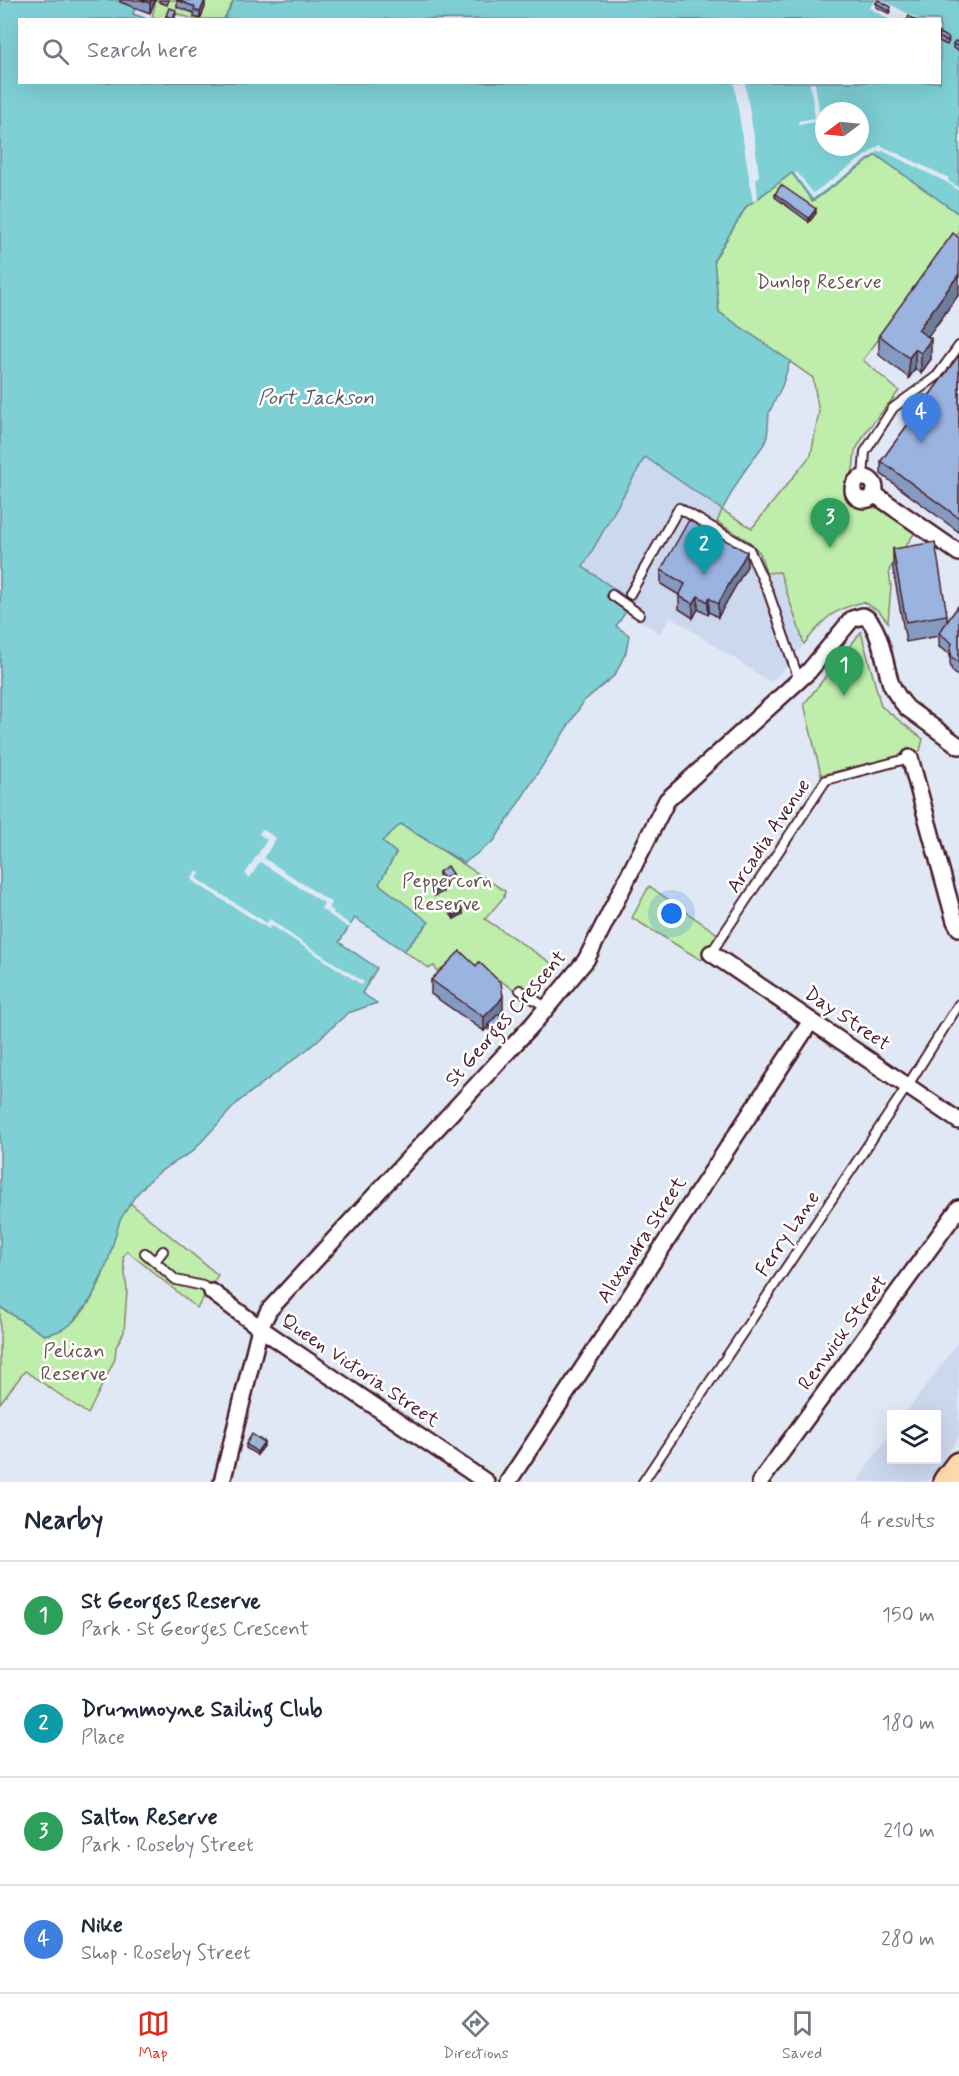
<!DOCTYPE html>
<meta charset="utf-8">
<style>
:root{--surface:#fff;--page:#f2f2f3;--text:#1f2937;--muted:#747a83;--line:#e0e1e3;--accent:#d93025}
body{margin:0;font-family:Mynerve,sans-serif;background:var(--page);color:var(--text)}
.controls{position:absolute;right:18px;bottom:18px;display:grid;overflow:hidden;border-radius:0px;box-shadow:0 6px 24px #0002}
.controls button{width:54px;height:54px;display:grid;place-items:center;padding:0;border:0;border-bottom:2px solid var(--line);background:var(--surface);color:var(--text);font:30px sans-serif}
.compass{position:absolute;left:815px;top:102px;width:54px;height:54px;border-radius:50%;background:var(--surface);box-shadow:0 6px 24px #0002;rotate:254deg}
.you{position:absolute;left:672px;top:914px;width:21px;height:21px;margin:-15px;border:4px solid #fff;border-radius:50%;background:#1a73e8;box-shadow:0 0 0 9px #1a73e833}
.badge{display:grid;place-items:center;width:39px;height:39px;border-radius:50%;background:var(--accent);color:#fff;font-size:20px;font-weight:700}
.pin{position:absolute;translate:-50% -50px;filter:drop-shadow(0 2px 3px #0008)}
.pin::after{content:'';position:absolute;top:32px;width:21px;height:18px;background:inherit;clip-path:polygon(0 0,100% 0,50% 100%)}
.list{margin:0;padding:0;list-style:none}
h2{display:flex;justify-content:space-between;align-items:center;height:78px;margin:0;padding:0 24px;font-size:26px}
h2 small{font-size:20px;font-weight:400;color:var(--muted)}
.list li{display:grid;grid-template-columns:39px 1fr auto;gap:18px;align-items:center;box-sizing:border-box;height:108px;padding:0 24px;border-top:2px solid var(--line)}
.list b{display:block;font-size:22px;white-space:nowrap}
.list p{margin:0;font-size:20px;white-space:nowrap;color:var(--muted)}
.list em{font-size:20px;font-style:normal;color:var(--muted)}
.icon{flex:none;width:33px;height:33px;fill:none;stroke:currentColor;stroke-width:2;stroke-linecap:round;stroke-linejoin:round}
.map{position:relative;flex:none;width:959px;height:1482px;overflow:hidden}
.search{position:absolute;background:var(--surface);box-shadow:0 6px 24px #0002;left:18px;right:18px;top:18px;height:66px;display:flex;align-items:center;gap:15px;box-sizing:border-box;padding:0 21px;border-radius:0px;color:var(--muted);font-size:22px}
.sheet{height:510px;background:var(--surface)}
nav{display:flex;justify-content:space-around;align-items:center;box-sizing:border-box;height:84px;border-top:2px solid var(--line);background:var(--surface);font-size:16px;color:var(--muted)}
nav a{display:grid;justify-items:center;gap:3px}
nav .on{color:var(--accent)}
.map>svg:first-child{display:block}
</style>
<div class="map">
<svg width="959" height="1482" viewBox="0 0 959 1482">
<rect width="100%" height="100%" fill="#e1e8f5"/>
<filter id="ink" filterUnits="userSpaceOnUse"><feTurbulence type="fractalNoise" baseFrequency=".0167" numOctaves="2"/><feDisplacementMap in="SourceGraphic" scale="12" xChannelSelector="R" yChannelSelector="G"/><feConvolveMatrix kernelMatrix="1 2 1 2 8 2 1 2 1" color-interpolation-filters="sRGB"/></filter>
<g filter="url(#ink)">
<g fill="#ccd8ee">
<path d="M645 457 722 510 717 522 750 542 760 553 766 573 780 572 804 644 784 669 770 682 671 617 660 633 627 613 633 602 583 567Z"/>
<path d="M959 1341V1437L927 1482H856L891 1433 892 1460H936V1414H905Z"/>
</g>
<g fill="#beedac" stroke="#84866c" stroke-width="1.5">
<path d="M156 0H234L224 19H193L169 11 166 19 152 17Z"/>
<path d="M876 155 959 214V233L863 360 899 391 868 429 855 451 853 470 847 493C861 516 871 502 888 511 898 516 907 524 916 531L889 570 891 586 888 622 879 611 863 602C831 610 824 619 804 644L780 572 766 573 760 553 750 542 717 522 722 510 752 528 811 455 819 412 813 378 719 312 714 260 746 207 792 173 813 201Z"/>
<path d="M861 632 881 706 923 739 920 751 821 775 804 704Z"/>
<path d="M400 823 505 891 504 897 485 919 557 967 529 999 463 957 437 971 434 966 429 968 404 951 425 927 379 884 396 853 381 841Z"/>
<path d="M649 886 719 935 701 960 632 918Z"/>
<path d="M130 1203 218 1275 197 1308 127 1251 123 1257 127 1290 124 1332 116 1347 115 1359 88 1414 25 1371 0 1403V1307L44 1335C81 1329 98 1292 108 1260 112 1247 114 1232 120 1219 123 1214 127 1208 130 1203Z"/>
</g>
<path fill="#7ed0d5" stroke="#698991" stroke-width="1.5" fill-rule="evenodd" d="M0 0H117L135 8 133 14 147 19 20 20V82H940V20L224 19 234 0H959V214L876 155 812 201 792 173 746 207 714 260 719 312 790 361 782 386 769 413 767 440 743 473 722 510 645 457 583 567 633 602 616 626 629 635 626 652 615 675 584 701 494 841 464 863 401 824 382 841 396 853 379 884 429 922 404 951 355 918 339 942 377 968 362 993 377 1003 348 1013 309 1048 238 1102 192 1152 162 1170 148 1182 135 1196 120 1220 108 1261 91 1299 70 1325 59 1331 44 1335 0 1307ZM824 111H860V147H824Z"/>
<g fill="#e1e8f5">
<path d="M876 0H882L918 19 890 20 869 8Z"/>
<path d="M734 83H745L755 143 759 176 756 178 758 199 753 202Z"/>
<path d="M810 83H815L820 116H824V120L799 125 798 121 815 118Z"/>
<path d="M880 145 949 178 948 181 959 188V191L948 183 883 151 878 152 813 198 795 174 797 172 813 193Z"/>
<path d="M262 829 276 838 264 858 332 903 329 908 334 911 333 913 351 925 349 928 321 909 324 903 260 862 250 878 245 874 267 840 259 834Z"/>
<path d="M197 871 200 873 197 879 267 923 270 919 297 939 364 982 362 985 274 927 270 926 269 929 191 880Z"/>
</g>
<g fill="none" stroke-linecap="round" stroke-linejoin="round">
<g stroke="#4a1f2b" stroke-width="12">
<g id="lane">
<path d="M863 478 865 452 893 408 937 376 959 346"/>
<path d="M630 594 679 508 749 549 768 591 799 680"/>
<path d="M612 595 639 614"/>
<path d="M711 953 826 780 910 758"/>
<path d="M520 990 547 1008"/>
<path d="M145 1253 176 1280 203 1286 212 1292"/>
<path d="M155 1261 163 1251"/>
<path d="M643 1482 908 1085 959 1004"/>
</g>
</g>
<g stroke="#4a1f2b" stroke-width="20">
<g id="street">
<circle cx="864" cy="489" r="11"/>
<path d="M874 494 959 553"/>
<path d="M910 758 955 921 959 928"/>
<path d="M711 953 959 1121"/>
<path d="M212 1292 260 1328 486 1482"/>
<path d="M222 1482 260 1328 269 1310 534 1023 586 960 667 800 809 671 852 619 863 616C880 622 885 667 891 684 895 693 900 700 907 708L959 746"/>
<path d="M508 1482 811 1021"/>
<path d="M760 1482 959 1208"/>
</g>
</g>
<g stroke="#4a1f2b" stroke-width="32">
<path id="highway" d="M947 1482 959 1466"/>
</g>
<use href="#lane" stroke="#fff" stroke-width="8"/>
<use href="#street" stroke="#fff" stroke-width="15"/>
<use href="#highway" stroke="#fedbac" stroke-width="27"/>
</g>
<g fill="#849ac0" stroke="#4a1f2b" stroke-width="1.5">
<path d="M120 0H155L150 13 120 2Z"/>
<path d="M159 0H169L167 5 159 2Z"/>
<path d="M177 0 205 7 200 19 194 17V13L177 7Z"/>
<path d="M876 3 891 11 890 14 876 7Z"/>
<path d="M176 14 174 20 166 19V16Z"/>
<path d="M939 33 949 41 947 45 939 41Z"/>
<path d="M959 43V51L953 48V44Z"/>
<path d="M775 194 816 213 809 222 775 197Z"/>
<path d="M959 294 928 337 931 359 921 373 915 369 909 378 879 355V335Z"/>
<path d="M959 355V532L881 474V461Z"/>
<path d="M893 549 947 615V622L959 605V677L952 671 950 664V654L939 647V636L906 642 893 569Z"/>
<path d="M747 566 718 617 709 612 708 615 698 609 693 618 679 609V595L661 584V570Z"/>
<path d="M439 872 452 877 444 883 439 875Z"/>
<path d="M449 908 463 914 454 919 449 912Z"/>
<path d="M431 980 503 1009 499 1016 503 1023 493 1033 488 1029V1027L484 1031 431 994Z"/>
<path d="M246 1444 264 1446 257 1455 246 1448Z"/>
</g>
<g fill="#6c7d9c" stroke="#4a1f2b" stroke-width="1.5">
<path d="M151 0H155L150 13V3Z"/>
<path d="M205 0V7L200 19V12Z"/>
<path d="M816 209V213L809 222V218Z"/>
<path d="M959 274V294L918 350V330Z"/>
<path d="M931 339V359L921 373V353Z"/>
<path d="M915 349V369L909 378V358Z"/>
<path d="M747 552V566L718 617V604Z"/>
<path d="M698 596V609L693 618V604Z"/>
<path d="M709 598V612L708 615V602Z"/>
<path d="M452 874V877L444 883V879Z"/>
<path d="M443 888V892L434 896V892Z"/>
<path d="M463 911V914L454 919V916Z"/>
<path d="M503 996V1009L499 1016 488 1025V1027L484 1031V1017Z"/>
<path d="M503 1019V1023L493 1033V1030Z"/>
<path d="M264 1442V1446L257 1455V1452Z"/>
</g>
<g fill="#9ab3df" stroke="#4a1f2b" stroke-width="1.5">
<path d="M141 0H151L150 3Z"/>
<path d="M177 0H205L200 12 194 10 195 7Z"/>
<path d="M878 0 891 7 890 11 876 3Z"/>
<path d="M169 8 176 10 173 18 166 16Z"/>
<path d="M909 16 915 20H907Z"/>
<path d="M939 33 949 38 947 41 939 37Z"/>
<path d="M955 41 959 43V47L953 44Z"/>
<path d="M781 185 816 209 809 218 775 194Z"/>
<path d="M953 233 959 238V274L918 330 931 339 921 353 915 349 909 358 879 335Z"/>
<path d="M959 355V518L881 461Z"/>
<path d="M689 520 747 552 718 604 709 598 708 602 698 596 693 604 679 596 685 584 661 570Z"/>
<path d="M935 542 947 615 906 622 893 549Z"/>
<path d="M959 605V663L952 657 950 650 952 643 939 633Z"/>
<path d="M447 866 452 874 444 879 439 872Z"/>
<path d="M440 880 443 888 434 892 431 884Z"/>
<path d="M458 903 463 911 454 916 449 908Z"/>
<path d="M460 951 476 966 479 962 501 983 503 996 499 1002 484 1017 431 980Z"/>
<path d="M498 1014 503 1019 493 1030 488 1025Z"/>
<path d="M252 1434 264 1442 257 1452 246 1444Z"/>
</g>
</g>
<g text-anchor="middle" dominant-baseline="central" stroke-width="5" stroke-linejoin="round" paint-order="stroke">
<g font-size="20" fill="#67524b" stroke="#fff">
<text x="819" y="282">Dunlop Reserve</text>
<text x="447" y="881">Peppercorn<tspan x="447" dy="23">Reserve</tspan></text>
<text x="74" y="1351">Pelican<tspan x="74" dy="23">Reserve</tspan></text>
</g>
<g font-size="20" fill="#4a1f2b" stroke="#fff">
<text transform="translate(769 836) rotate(-56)">Arcadia Avenue</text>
<text transform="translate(506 1019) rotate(-49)">St Georges Crescent</text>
<text transform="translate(847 1019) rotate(34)">Day Street</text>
<text transform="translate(788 1234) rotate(-56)">Ferry Lane</text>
<text transform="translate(642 1240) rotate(-57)">Alexandra Street</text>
<text transform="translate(843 1333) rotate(-54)">Renwick Street</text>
<text transform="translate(360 1371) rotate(34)">Queen Victoria Street</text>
</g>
<g font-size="21" font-style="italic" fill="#5c5d66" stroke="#fff">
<text x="316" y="398">Port Jackson</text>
</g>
</g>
</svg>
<div class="controls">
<button><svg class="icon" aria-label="layers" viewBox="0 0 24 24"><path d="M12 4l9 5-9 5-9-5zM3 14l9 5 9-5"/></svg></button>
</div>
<svg class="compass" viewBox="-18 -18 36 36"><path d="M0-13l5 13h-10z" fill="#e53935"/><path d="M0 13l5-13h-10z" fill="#747a83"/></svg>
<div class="you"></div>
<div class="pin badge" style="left:844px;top:696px;background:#2e9e5b">1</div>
<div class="pin badge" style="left:704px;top:575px;background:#0f9aa8">2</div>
<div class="pin badge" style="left:830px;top:548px;background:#2e9e5b">3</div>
<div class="pin badge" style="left:921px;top:443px;background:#3f7fe0">4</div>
<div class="search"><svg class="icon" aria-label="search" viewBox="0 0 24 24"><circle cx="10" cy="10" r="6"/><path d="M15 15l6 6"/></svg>Search here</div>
</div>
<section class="sheet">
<h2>Nearby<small>4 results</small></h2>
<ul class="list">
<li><span class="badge" style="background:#2e9e5b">1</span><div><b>St Georges Reserve</b><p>Park · St Georges Crescent</p></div><em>150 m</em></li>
<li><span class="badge" style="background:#0f9aa8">2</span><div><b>Drummoyne Sailing Club</b><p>Place</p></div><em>180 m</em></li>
<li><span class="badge" style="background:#2e9e5b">3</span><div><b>Salton Reserve</b><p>Park · Roseby Street</p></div><em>210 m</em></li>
<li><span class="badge" style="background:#3f7fe0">4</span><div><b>Nike</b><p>Shop · Roseby Street</p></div><em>280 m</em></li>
</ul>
</section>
<nav>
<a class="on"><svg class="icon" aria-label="map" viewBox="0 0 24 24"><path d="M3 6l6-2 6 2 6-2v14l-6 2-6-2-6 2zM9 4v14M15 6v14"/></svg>Map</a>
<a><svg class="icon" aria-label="directions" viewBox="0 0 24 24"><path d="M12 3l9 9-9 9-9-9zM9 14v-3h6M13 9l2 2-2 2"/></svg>Directions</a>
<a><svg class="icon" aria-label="saved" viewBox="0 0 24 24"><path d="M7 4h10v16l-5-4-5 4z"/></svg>Saved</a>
</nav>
